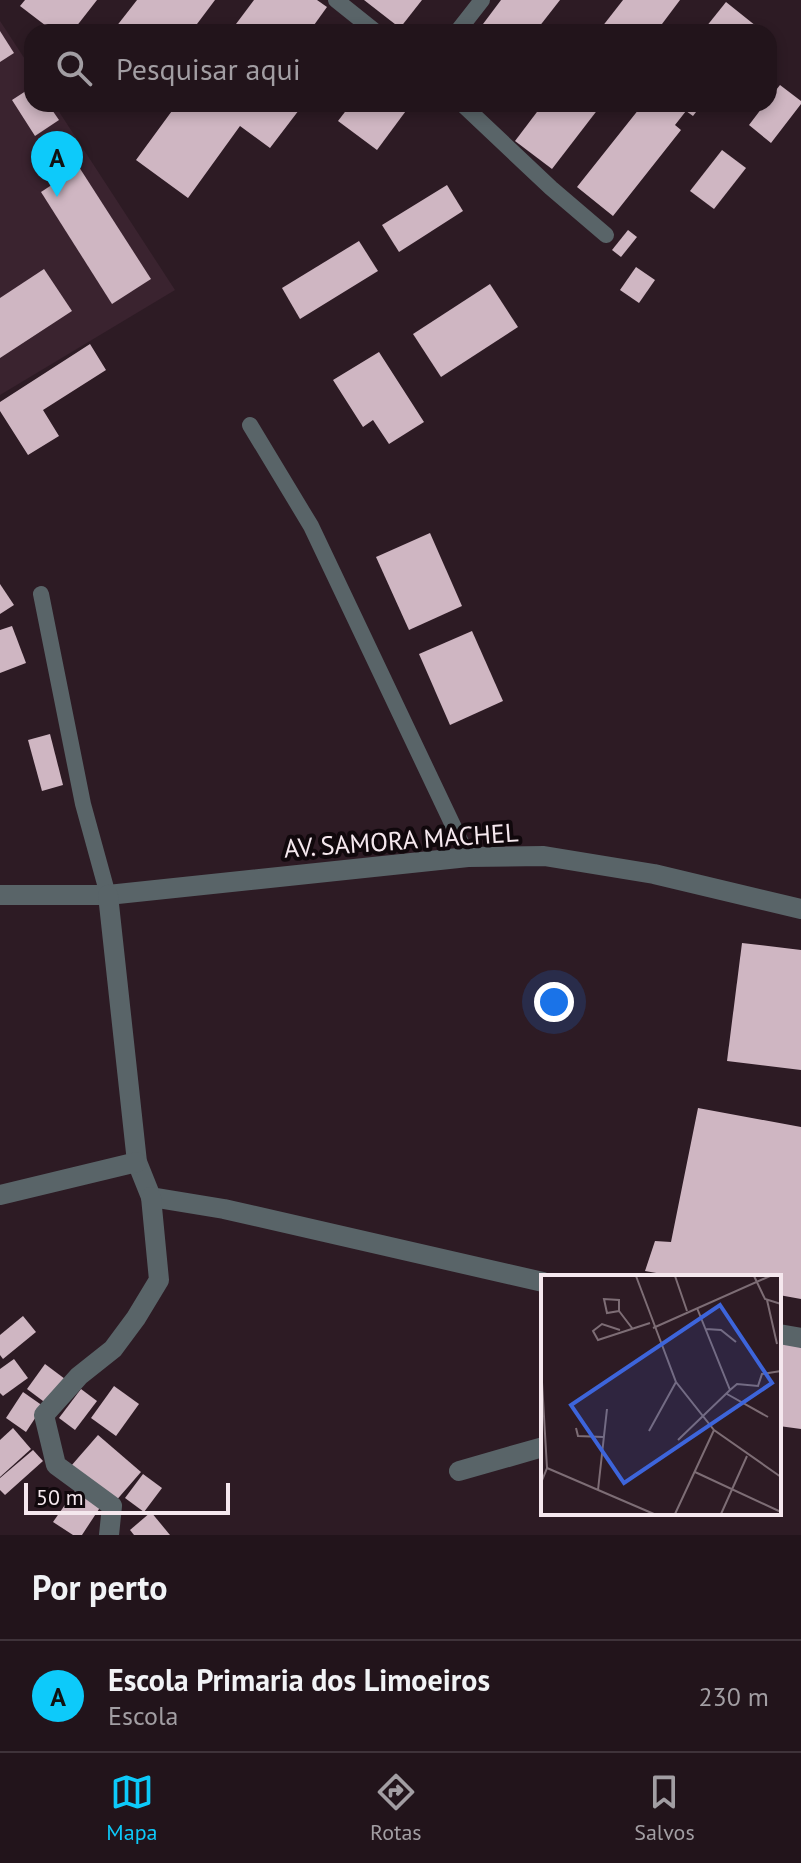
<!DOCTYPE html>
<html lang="pt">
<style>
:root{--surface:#22141b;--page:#2e2128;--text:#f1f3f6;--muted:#a29ea3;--line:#3f333a;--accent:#0dcafa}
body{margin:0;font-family:"PT Sans",sans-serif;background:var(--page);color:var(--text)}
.scale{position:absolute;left:24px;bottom:20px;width:206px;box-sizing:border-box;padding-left:8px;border:4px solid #f5e8ee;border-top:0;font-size:22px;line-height:28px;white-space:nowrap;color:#f5e8ee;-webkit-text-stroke:6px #10080c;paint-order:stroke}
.you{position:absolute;left:554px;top:1002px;width:28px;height:28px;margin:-20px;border:6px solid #fff;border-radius:50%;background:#1a73e8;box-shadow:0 0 0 12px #1a73e833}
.badge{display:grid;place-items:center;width:52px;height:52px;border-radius:50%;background:var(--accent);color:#111;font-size:26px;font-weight:700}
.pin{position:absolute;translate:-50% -66px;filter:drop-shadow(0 2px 4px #0008)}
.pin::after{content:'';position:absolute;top:42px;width:28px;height:24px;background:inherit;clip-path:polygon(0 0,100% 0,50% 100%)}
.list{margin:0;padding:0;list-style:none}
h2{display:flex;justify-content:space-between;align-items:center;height:104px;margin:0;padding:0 32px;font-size:34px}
h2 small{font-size:26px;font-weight:400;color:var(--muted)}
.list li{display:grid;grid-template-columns:52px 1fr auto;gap:24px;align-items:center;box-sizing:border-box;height:112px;padding:0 32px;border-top:2px solid var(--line)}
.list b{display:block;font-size:30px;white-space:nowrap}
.list p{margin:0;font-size:26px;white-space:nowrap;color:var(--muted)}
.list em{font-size:26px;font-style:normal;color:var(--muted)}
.icon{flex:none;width:44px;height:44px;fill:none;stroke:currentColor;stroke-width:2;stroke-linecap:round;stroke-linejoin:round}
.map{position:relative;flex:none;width:801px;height:1535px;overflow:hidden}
.search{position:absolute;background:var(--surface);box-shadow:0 4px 12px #0003;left:24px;right:24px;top:24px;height:88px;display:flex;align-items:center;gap:20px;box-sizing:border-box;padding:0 28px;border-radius:24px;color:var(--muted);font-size:30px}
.sheet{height:216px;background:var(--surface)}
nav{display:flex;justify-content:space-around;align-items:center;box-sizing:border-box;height:112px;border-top:2px solid var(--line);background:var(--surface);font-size:22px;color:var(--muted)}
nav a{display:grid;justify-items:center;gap:4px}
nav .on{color:var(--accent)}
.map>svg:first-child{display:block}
</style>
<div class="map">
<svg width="801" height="1535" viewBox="0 0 801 1535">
<rect width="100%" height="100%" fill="#2d1b24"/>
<path fill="#3a232f" d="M0 21 32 70V104H54L175 290 0 395Z"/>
<g fill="#cfb6c2">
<path d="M25 0H97L72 32H54L20 6Z"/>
<path d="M137 0H215L191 32H112Z"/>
<path d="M254 0H317L327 7 309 32H230Z"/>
<path d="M364 0H422L400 28Z"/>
<path d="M501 0H560L535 32H477Z"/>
<path d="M623 0H680L656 32H598Z"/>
<path d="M726 2 761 30 759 32H702Z"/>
<path d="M0 31 14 53 0 62Z"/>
<path d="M780 85 801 101V104L771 143 749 125 765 104H769V99Z"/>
<path d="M32 87V104H48L59 120 35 136 12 100Z"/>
<path d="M177 104H291L299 110 270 148 240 126 188 198 136 160Z"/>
<path d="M351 104H411L377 150 338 121Z"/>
<path d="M543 104H602L552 169 515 141Z"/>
<path d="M643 104H648L658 112 664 104H702L693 116 686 111 675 125 681 130 613 216 577 187Z"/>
<path d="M722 150 746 168 714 209 690 191Z"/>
<path d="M79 167 151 279 112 304 41 192Z"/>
<path d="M447 185 463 211 399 252 382 225Z"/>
<path d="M628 230 637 237 621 257 612 250Z"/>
<path d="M359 241 378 271 300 319 282 288Z"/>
<path d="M636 267 655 280 639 303 620 290Z"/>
<path d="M44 269 72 311 0 358V298Z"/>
<path d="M490 284 518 327 441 377 413 334Z"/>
<path d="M90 344 106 370 43 410 59 436 28 455 0 411V402Z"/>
<path d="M379 352 424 422 389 444 373 420 363 427 333 380Z"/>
<path d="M430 533 462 606 409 630 376 557Z"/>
<path d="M0 584 14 605 0 614Z"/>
<path d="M12 626 26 663 0 673V630Z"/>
<path d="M472 631 503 701 450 725 419 654Z"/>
<path d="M50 734 63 785 42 791 28 740Z"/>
<path d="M742 943 801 950V1070L727 1061Z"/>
<path d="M698 1108 801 1127V1299L779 1295V1277H679L645 1271 655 1241 671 1242Z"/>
<path d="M23 1316 36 1332 3 1359 0 1355V1335Z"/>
<path d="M779 1343 801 1347V1429L779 1426Z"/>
<path d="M14 1359 28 1378 3 1396 0 1393V1369Z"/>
<path d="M45 1364 65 1379 47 1404 27 1389Z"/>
<path d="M114 1386 139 1404 116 1436 91 1418Z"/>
<path d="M81 1389 97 1401 75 1430 59 1418Z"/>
<path d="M23 1392 43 1406 26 1432 6 1418Z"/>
<path d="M13 1428 31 1449 0 1477V1440Z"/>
<path d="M98 1435 141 1472 114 1503 71 1466Z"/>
<path d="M33 1450 43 1461 5 1495 0 1490V1478Z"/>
<path d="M143 1474 162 1488 144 1512 125 1498Z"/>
<path d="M76 1489 101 1506 82 1535H73L53 1522Z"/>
<path d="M151 1512 170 1535H134L130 1530Z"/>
</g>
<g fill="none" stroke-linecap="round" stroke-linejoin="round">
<g stroke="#596468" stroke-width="16">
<path d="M336 0 376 32"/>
<path d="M457 32 482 0"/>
<path d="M462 104 551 188 606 235"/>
<path d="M250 425 311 526 468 857"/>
<path d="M41 594 83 804 108 895"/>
</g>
<g stroke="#596468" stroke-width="20">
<path d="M0 895H108L468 857 544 856 654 874 801 909"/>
<path d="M108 895 137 1162 151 1197 224 1209 543 1282"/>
<path d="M0 1195 137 1162"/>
<path d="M779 1334 801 1338"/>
<path d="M459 1471 543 1447"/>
<path d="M109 1535 112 1506 56 1465 44 1415 79 1376 113 1349 136 1318 159 1280 151 1197"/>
</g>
</g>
<g text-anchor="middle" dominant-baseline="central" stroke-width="8" stroke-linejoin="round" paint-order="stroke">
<g font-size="26" fill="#f5e8ee" stroke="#10080c">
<text transform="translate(401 840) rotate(-4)">AV. SAMORA MACHEL</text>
</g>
</g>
<g transform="translate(541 1275)">
<rect width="240" height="240" fill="#2d1b24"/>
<path fill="none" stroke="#7d6d75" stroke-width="2" d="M95 1 135 107 173 155 240 202M134 1 146 36M213 1 224 24 240 29M226 25 236 69M78 36 66 38 63 24 78 25V36L91 53M112 53 229 1M165 54 180 55 195 67M79 55 61 49 52 56 57 65 109 48M0 90 6 193 0 208M189 115 196 109 217 111 221 99 240 96M186 119 227 142M35 153 37 161 62 162M108 156 135 107M137 165 189 115 156 33M6 193 113 239M154 197 240 237M57 215 66 134M134 239 173 155M180 239 206 181"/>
<path fill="#3d65db" fill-opacity="0.15" stroke="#3d65db" stroke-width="4" d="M179 30 231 108 83 208 30 130Z"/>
<rect width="240" height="240" fill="none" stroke="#f5e8ee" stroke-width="4"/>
</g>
</svg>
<div class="scale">50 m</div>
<div class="you"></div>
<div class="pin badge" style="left:57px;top:197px">A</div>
<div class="search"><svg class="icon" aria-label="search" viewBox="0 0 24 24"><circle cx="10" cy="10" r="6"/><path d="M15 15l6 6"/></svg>Pesquisar aqui</div>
</div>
<section class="sheet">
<h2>Por perto<small></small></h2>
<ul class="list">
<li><span class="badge">A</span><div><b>Escola Primaria dos Limoeiros</b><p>Escola</p></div><em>230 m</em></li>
</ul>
</section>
<nav>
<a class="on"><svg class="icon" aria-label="map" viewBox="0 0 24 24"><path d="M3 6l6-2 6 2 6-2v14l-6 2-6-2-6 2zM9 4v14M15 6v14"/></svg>Mapa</a>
<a><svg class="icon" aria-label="directions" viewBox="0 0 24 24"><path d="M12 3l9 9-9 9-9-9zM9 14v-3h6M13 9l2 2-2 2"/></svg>Rotas</a>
<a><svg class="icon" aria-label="saved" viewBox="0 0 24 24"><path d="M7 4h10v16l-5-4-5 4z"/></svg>Salvos</a>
</nav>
